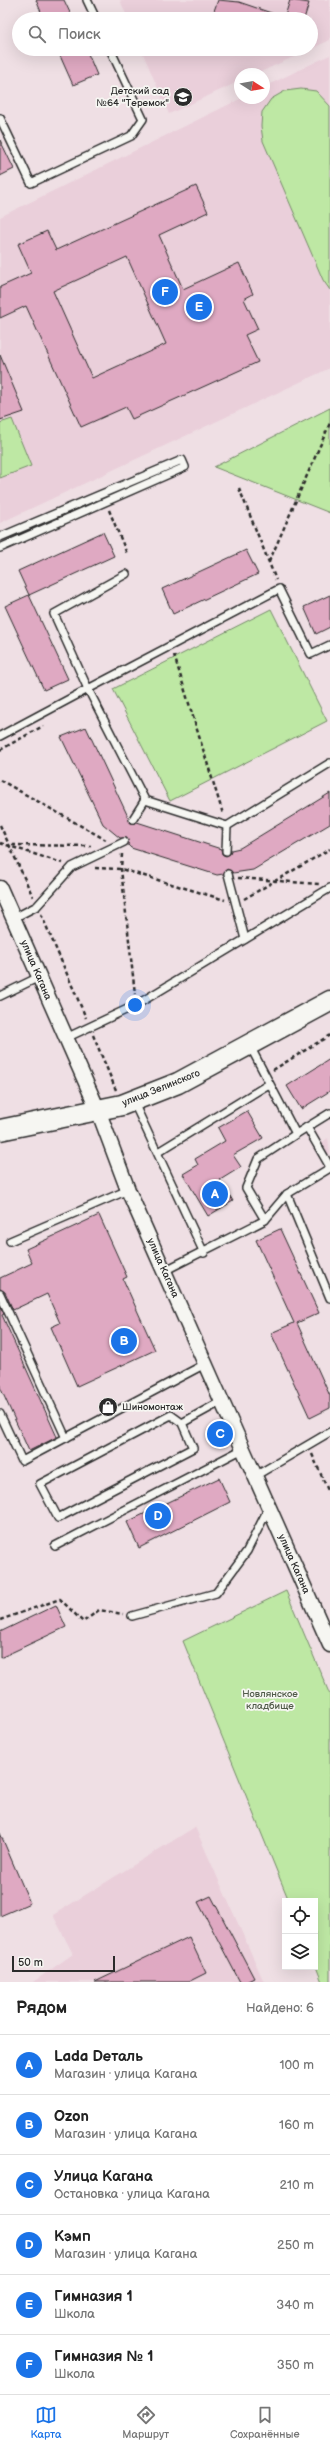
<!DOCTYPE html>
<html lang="ru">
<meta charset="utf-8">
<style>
:root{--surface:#fff;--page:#f2f2f2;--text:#222;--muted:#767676;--line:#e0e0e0;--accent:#1a73e8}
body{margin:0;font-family:"Balsamiq Sans",sans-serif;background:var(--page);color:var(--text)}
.controls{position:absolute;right:12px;bottom:12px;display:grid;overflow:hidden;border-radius:0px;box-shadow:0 4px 16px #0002}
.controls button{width:36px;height:36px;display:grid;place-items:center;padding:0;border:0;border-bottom:1px solid var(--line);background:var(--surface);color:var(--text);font:20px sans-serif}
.compass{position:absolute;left:234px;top:68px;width:36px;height:36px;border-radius:50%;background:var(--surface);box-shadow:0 4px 16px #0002;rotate:101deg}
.scale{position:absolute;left:12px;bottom:10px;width:103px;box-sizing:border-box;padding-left:4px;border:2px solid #2b2b2b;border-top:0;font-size:11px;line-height:14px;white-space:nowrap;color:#2b2b2b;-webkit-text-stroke:3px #f6f6f2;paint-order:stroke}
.you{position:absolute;left:135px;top:1005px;width:14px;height:14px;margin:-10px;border:3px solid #fff;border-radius:50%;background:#1a73e8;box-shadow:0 0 0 6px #1a73e833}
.badge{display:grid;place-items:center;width:26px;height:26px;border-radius:50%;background:var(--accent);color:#fff;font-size:13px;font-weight:700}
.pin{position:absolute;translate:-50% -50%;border:2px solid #fff;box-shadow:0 1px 4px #0006}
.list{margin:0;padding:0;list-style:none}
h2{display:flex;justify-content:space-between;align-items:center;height:52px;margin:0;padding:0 16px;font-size:17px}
h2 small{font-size:13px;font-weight:400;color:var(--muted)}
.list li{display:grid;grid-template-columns:26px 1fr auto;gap:12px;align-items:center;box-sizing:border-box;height:60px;padding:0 16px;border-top:1px solid var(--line)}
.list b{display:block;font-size:15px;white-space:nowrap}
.list p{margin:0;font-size:13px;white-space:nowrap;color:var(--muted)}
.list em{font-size:13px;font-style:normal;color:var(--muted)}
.icon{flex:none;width:22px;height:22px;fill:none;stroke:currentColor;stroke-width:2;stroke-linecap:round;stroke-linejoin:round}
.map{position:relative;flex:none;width:330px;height:1982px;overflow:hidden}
.search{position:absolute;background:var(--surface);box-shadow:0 4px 16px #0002;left:12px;right:12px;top:12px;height:44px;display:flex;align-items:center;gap:10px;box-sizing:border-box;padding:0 14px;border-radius:22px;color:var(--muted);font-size:15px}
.sheet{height:412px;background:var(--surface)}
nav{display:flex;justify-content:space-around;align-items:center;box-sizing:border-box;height:56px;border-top:1px solid var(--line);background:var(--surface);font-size:11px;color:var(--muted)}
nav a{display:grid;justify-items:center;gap:2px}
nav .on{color:var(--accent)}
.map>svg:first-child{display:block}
</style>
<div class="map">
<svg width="330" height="1982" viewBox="0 0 330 1982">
<rect width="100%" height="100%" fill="#efdfe4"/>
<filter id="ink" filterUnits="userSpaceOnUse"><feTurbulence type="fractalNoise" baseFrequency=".025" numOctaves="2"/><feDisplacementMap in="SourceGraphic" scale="8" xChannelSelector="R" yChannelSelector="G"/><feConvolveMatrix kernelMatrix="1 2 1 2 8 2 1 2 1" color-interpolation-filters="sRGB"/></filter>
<g filter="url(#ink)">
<g fill="#eacfda">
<path d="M120 0H330V40L311 49V19H128Z"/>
<path d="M141 49H311L256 74H240V81L169 114Z"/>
<path d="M330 55V368L0 523V217L242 98H264V87Z"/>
<path d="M328 1138 330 1153 328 1155 320 1144Z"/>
<path d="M195 1827 264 1982H33L73 1954 53 1915Z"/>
</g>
<g fill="#bee8a4" stroke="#748a68">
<path d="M301 89 316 91 330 106V290L323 280 263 141 261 126 262 112 271 99 285 91Z"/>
<path d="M330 408V513L214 467Z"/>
<path d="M12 419 31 466 0 478V423Z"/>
<path d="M271 609 327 721 170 801 113 689Z"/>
<path d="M286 1591 330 1695V1982H322L315 1964V1901H289L183 1641Z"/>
</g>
<g fill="#dfa9c2" stroke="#2b2b2b" fill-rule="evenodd">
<path d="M36 0H64L73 19H44Z"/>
<path d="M218 0 239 2 283 17V19H211Z"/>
<path d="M290 0 309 3 304 19H284Z"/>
<path d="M57 49H86L97 75 73 85Z"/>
<path d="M0 140 14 169 0 176Z"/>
<path d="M196 186 208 212 159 235 183 289 239 263 253 294 244 299 258 329 245 335 258 362 132 419 126 407 81 427 26 306 0 318V287L31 273 18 244 47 231 56 250ZM127 257 166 344 92 378 53 291Z"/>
<path d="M0 355 24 412 0 420Z"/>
<path d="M103 532 114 556 29 595 18 571Z"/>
<path d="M246 550 258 574 173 614 162 589Z"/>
<path d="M29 595 68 679 44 690 5 606Z"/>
<path d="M330 595V627L316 634 304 607Z"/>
<path d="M86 727 131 823 137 822 221 849 222 854 226 856 230 854 231 850 240 848 330 793V824L253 870 233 873 227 869 223 874 217 875 131 848 128 845 127 838H120L103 824 61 737Z"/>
<path d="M330 1059V1091L301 1109 287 1086Z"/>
<path d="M247 1111 263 1138 233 1155 241 1167 220 1180 233 1201 208 1216 183 1174 198 1165 195 1159 225 1141 218 1128Z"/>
<path d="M99 1215 127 1277 123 1279 155 1350 77 1386 51 1327 60 1323 47 1294 13 1310 5 1292 0 1289V1278L32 1263 26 1249Z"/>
<path d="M280 1229 319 1313 297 1323 330 1396V1408L310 1418 271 1333 294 1323 256 1240Z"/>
<path d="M0 1306 4 1314 2 1315 57 1437 29 1451 0 1387Z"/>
<path d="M219 1478 230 1502 139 1548 127 1522Z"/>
<path d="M56 1605 66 1627 0 1658V1632Z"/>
<path d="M0 1833 30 1903 0 1916Z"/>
<path d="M211 1896 254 1978 246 1982H240L198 1902Z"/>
<path d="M189 1937 206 1973 188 1982H95Z"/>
</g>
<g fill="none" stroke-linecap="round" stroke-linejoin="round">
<g stroke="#2b2b2b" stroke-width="10">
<g id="lane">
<path d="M87 0 96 19"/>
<path d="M0 118 31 183 131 136 143 119 110 49"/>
<path d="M0 537 182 460 185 467 0 548"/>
<path d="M126 574 54 614 88 689 279 589 311 654 330 645"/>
<path d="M0 736 88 689 145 800 227 826 330 763"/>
<path d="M133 819 145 800"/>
<path d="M226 851 227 826"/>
<path d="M228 874 245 939"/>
<path d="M14 918 37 906 72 867 124 842"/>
<path d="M0 996 39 977"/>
<path d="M66 1038 136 1005 330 888"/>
<path d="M250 1046 296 1134 330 1113"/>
<path d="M134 1103 204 1253"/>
<path d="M307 1127 330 1167"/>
<path d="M158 1152 269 1084"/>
<path d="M287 1194 330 1298"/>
<path d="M265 1220 246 1188 258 1159 296 1134"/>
<path d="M10 1241 128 1190"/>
<path d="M164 1271 265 1220 287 1194 330 1168"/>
<path d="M0 1294 66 1438"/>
<path d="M0 1414 22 1461 205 1364"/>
<path d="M182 1423 171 1415 40 1484 58 1518 193 1448 182 1423 222 1401"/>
<path d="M255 1476 330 1432"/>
<path d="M55 1546 243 1449"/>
<path d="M132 1616 216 1593 247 1551 269 1507"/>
</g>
</g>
<g stroke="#2b2b2b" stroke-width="17">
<path id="street" d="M0 888 98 1110 128 1190 330 1645"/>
</g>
<g stroke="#2b2b2b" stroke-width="23">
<path id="secondary" d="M0 1130 122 1105 178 1083 330 1001"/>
</g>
<g stroke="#2b2b2b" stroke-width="2.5" stroke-dasharray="4 3" stroke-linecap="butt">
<path d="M239 488 276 580"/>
<path d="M109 510 127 554"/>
<path d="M269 562 330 423"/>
<path d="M174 655 223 814"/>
<path d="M0 750 43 726"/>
<path d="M0 780 106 840"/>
<path d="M0 825 33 897"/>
<path d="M0 843 62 863"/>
<path d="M12 845 91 846"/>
<path d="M122 854 121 869 135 994"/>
<path d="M95 868 121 869 225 900"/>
<path d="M238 878 319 884"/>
<path d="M244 899 330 849"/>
<path d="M41 914 86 1018"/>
<path d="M93 1035 116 1090"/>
<path d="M273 1070 330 1035"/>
<path d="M312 1454 330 1495"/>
<path d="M0 1620 60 1599 83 1622 99 1610 123 1614"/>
</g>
<use href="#lane" stroke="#f6f6f2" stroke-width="7"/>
<use href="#street" stroke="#f6f6f2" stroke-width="14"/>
<use href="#secondary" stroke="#f6f6f2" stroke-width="20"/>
</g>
</g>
<defs>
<g id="school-disc" transform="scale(1)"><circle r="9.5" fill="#2b2b2b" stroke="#f6f6f2"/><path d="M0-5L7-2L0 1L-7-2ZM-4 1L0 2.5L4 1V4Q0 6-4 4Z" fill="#fff"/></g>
<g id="shop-disc" transform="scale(1)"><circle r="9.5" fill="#2b2b2b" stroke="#f6f6f2"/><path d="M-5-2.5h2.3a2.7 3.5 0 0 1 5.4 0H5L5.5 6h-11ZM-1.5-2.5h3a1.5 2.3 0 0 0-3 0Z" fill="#fff"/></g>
</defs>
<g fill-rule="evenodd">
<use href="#school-disc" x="183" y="97"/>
<use href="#shop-disc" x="108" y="1407"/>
</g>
<g text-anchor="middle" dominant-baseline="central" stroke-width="3.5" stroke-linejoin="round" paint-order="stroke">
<g font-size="10" fill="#2b2b2b" stroke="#f6f6f2" text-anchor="end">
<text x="169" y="91">Детский сад<tspan x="169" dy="12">№64 "Теремок"</tspan></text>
<text x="122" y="1407" text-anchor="start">Шиномонтаж</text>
</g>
<g font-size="10" fill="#2b2b2b" stroke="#f6f6f2">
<text transform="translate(36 970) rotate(67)">улица Кагана</text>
<text transform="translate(161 1088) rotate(-22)">улица Зелинского</text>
<text transform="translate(163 1268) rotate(66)">улица Кагана</text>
<text transform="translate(294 1564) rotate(66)">улица Кагана</text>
</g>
<g font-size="10" fill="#505a49" stroke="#f6f6f2">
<text x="270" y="1694">Новлянское<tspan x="270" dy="12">кладбище</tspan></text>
</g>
</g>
</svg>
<div class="controls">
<button><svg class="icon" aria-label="locate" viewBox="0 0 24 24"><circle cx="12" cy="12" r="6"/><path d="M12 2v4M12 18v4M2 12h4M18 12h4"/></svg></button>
<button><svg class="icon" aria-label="layers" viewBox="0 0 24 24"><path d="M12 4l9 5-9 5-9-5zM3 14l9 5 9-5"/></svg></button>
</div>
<svg class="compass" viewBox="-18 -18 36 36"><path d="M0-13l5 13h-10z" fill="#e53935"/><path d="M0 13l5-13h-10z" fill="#767676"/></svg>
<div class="scale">50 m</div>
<div class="you"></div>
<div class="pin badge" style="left:215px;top:1194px">A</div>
<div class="pin badge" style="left:124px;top:1341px">B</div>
<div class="pin badge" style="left:220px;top:1434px">C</div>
<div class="pin badge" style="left:158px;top:1516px">D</div>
<div class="pin badge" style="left:199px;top:307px">E</div>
<div class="pin badge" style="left:165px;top:292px">F</div>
<div class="search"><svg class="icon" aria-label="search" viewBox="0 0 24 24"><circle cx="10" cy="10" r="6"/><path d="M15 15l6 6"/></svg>Поиск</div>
</div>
<section class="sheet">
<h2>Рядом<small>Найдено: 6</small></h2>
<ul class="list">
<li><span class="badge">A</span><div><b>Lada Dеталь</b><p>Магазин · улица Кагана</p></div><em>100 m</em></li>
<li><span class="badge">B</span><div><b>Ozon</b><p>Магазин · улица Кагана</p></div><em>160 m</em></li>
<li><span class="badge">C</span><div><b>Улица Кагана</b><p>Остановка · улица Кагана</p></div><em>210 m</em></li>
<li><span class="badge">D</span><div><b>Кэмп</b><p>Магазин · улица Кагана</p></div><em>250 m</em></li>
<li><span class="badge">E</span><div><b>Гимназия 1</b><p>Школа</p></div><em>340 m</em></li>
<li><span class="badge">F</span><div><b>Гимназия № 1</b><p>Школа</p></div><em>350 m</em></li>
</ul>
</section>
<nav>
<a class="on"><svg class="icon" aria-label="map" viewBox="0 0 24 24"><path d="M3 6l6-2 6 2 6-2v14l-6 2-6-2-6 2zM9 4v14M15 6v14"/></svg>Карта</a>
<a><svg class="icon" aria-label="directions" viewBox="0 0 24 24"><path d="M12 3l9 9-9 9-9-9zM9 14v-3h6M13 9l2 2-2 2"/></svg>Маршрут</a>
<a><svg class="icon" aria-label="saved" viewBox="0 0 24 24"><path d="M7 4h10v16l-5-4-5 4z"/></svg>Сохранённые</a>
</nav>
